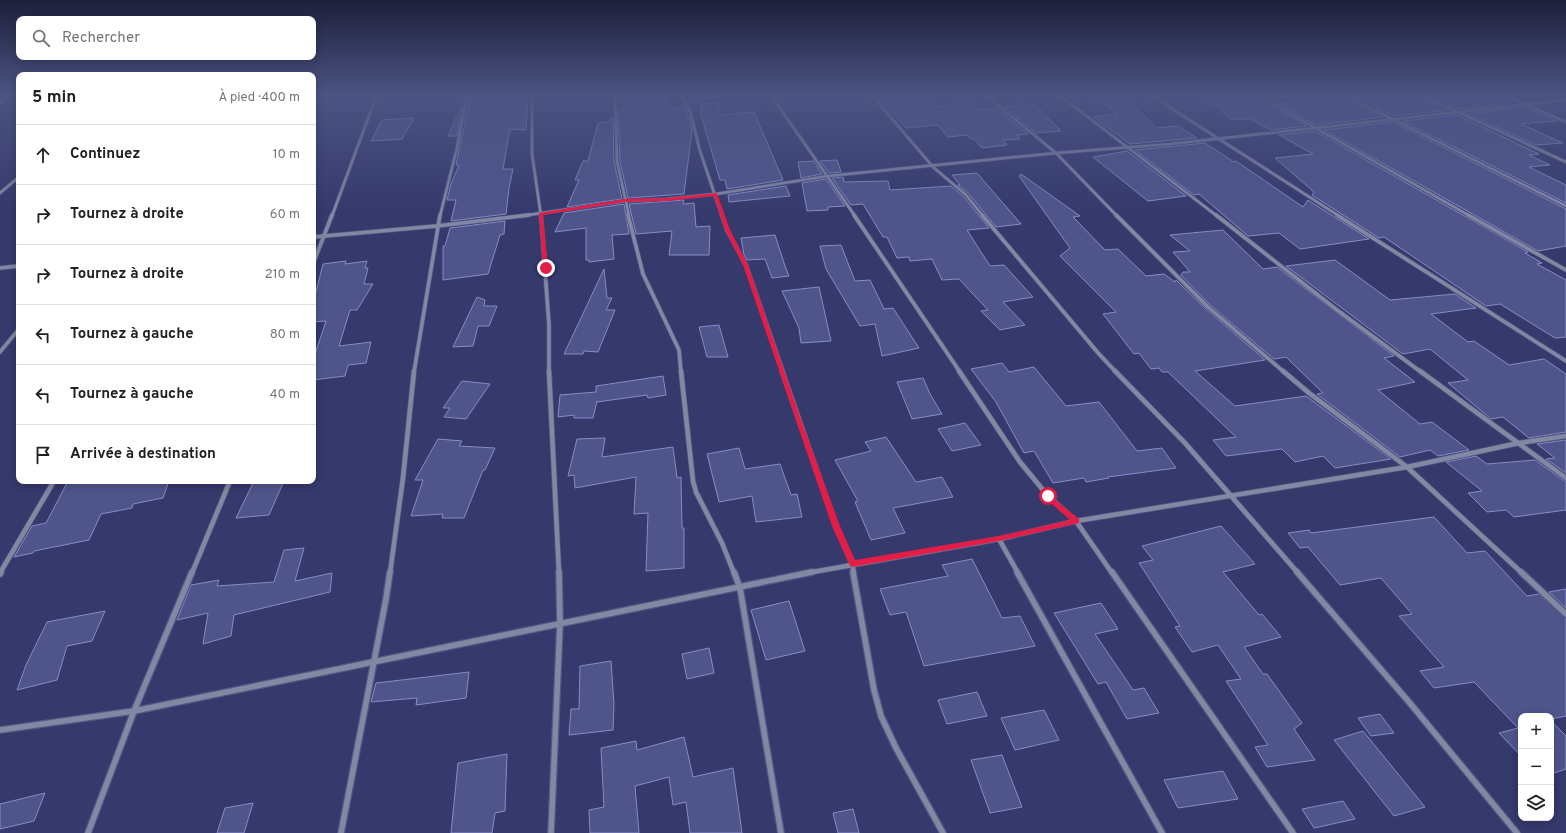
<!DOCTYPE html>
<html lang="fr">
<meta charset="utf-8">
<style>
:root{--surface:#fff;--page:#f6f6f6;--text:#202124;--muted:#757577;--line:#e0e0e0}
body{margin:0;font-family:Overpass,sans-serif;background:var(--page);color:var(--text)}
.controls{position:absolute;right:12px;bottom:12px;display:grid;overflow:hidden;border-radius:8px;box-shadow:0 2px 10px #0003}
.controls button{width:36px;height:36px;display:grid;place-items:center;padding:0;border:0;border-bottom:1px solid var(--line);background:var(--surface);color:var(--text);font:20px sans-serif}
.stop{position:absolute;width:12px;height:12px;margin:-9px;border:3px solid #e11d48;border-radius:50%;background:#fff}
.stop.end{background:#e11d48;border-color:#fff;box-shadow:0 1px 4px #0008}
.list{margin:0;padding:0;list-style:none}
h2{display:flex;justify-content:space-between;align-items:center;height:52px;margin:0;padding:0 16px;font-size:17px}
h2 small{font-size:13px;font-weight:400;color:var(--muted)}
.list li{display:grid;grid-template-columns:26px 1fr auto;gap:12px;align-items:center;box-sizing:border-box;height:60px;padding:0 16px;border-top:1px solid var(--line)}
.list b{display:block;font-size:15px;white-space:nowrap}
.list em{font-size:13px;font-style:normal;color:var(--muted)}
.icon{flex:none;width:22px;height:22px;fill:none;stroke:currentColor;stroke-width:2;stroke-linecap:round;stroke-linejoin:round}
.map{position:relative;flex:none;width:1566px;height:833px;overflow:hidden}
.search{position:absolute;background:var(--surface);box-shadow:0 2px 10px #0003;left:16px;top:16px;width:300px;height:44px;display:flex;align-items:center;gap:10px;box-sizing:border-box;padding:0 14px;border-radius:8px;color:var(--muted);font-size:15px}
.panel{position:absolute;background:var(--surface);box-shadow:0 2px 10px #0003;left:16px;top:72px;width:300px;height:412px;border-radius:8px}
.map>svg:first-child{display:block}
</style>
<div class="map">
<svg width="1566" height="833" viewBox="0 0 1566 833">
<rect width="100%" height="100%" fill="#35396c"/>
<g fill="#4f558b" stroke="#858dc7">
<path d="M471 94H528L526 130 510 129 503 169H513L509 188 506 214 451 221 456 200H447L451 184 459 165H456Z"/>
<path d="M651 94H664L669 108 685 107 687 112 692 130 684 194 628 198 620 161 618 111 626 102 625 97Z"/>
<path d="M892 94H921L934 107 971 103 979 110 996 108 1028 134 1016 135 1020 139 1003 140 1007 145 982 148 974 139H971L967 135 948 137 938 125 906 128 876 96Z"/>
<path d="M1203 94H1253L1267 105H1270L1307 126 1271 130 1250 119H1231Z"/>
<path d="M1426 94H1479L1490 99H1496L1507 104 1458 109Z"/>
<path d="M1380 95 1387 98 1417 95 1448 110 1394 116 1356 97Z"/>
<path d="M1125 96 1156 128 1178 126 1197 138 1130 144 1093 117 1117 114 1094 97Z"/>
<path d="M1345 98 1384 117 1316 125 1279 104Z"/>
<path d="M719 103V115L754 112 783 180 727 189 725 180H720L701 115V104Z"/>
<path d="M462 105 457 136H448Z"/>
<path d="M1022 105H1035L1061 131 1036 133 1004 107Z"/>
<path d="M1525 107 1557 121 1521 124 1563 143 1536 145 1468 114Z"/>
<path d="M1457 115 1539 154 1529 155 1550 165 1529 167 1566 185V203L1403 121Z"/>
<path d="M613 117 614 161 622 199 567 207 579 180H575L583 161H588L598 123 608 122Z"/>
<path d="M414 118 402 139 371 141 382 120Z"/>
<path d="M1393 122 1566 209V246L1538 251 1324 130Z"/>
<path d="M1315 131 1528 252 1525 253 1542 263 1537 264 1566 280V337L1555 338 1500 304 1486 306 1384 237 1379 238 1312 195 1314 192 1275 158 1313 154 1279 135Z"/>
<path d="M1205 143 1234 162 1236 161 1303 207 1308 200 1369 239 1300 249 1279 233 1248 236 1199 194 1194 195 1135 150Z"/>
<path d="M1127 151 1186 196 1148 201 1093 157Z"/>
<path d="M837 160 841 172 829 173 820 161Z"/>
<path d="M814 161 822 174 801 178 798 162Z"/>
<path d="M977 173 1021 224 996 227 968 193 958 185H960L952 175Z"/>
<path d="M1021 174 1080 216 1073 217 1105 250 1118 249 1146 276 1164 274 1175 282 1176 280 1206 309 1265 360 1195 371 1235 406 1306 396 1391 459 1335 468 1323 456 1295 462 1282 449 1226 456 1213 440 1236 437 1168 372H1162L1159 368 1151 369 1139 353 1134 354 1103 314 1116 312 1060 256 1070 248 1019 176Z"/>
<path d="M843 177 844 182 888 181 890 190 951 186 964 197 989 228 967 230 990 266 1004 265 1033 297 1003 302 1025 325 1000 330 981 311 988 310 959 279 942 280 932 259 910 261 909 257 897 258 887 237H883L863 204 851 205 832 178Z"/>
<path d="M826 179 845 206 828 207V210L807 211 802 183Z"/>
<path d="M786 186 790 196 729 202 728 195Z"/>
<path d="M684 200 683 204 694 203 696 227 710 226 709 255H669L672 231 636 234 629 204Z"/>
<path d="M624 204 629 234 612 235 614 259 589 262V260H586V228L555 232 564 213Z"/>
<path d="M505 221 504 234 500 235 488 274 443 280V246H445L450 228Z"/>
<path d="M1223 230 1263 269 1277 267 1394 356 1384 358 1415 382 1378 390 1420 424 1432 422 1469 450 1438 456 1430 450 1400 457 1317 394 1323 393 1286 357 1274 359 1210 305 1181 275 1183 272H1190L1173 252 1190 251 1170 235Z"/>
<path d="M775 235 785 266 789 276 772 278 765 259 747 260 744 255 741 238Z"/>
<path d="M841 245 855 281 870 280 884 309 893 308 919 348 882 356 875 324 860 326 826 269 820 246Z"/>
<path d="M1335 260 1390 300 1455 294 1476 308 1431 314 1468 342 1474 341 1509 365 1544 359 1566 374V432L1529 438 1503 417 1491 419 1448 383 1468 380 1430 349 1403 354 1286 266Z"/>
<path d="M346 261 345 264 367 261 365 268H368L364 284H373L357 310H350L339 346 371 342 366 363 348 365 345 376 313 380V360L326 321 313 322V304L323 264Z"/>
<path d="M604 269 607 298H612L606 310H615L598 352 584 351 583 354H564Z"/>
<path d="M819 287 831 341 801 343 799 328 782 291Z"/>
<path d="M477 297 485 300 484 306H497L489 326H478L473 346 453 347Z"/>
<path d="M719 325 728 357H707L699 327Z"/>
<path d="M1002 363 1009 372 1034 367 1066 406 1099 402 1137 451 1162 448 1176 468 1108 477 1109 478 1086 482 1084 478 1053 483 1034 451 1024 453 996 402 971 369Z"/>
<path d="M663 376 666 395 648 398 647 395 597 402V401L593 418H574V415L558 417 560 395 596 392V386Z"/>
<path d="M923 378 930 394 942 414 912 419 897 382Z"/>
<path d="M462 381 490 384 466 419 444 417 450 408H443Z"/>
<path d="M965 423 981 445 952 451 938 429Z"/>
<path d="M886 437 916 482 942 477 953 497 893 508 905 533 871 540 855 502 858 501 835 460 871 451 865 442Z"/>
<path d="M605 438 602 457 673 447 677 478 681 477 682 528H684V568L646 571 648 513 634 514 636 477 575 488 574 475 568 476 577 439Z"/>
<path d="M438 439 462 441 459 446 495 448 485 470H483L464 518H442L443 514 411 516 423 480H415Z"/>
<path d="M1566 440V473L1546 459 1555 458 1537 444Z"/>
<path d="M739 448 745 469 780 464 791 495 797 494 802 517 756 522 752 496 719 502 707 454Z"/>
<path d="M1476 456 1487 464 1535 460 1566 482V510L1514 517 1506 510 1487 512 1468 493 1482 491 1446 462Z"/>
<path d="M68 481H169L163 498 133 504 132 508 101 514 89 540 34 551 33 553 14 557 32 526 46 523Z"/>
<path d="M254 481H284L269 515 236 518Z"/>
<path d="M1434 517 1467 553 1485 551 1527 596 1539 594 1566 618V716L1551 719V716H1521V756L1499 733 1518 728 1474 682 1434 688 1420 671 1444 667 1399 616 1412 614 1381 578 1340 585 1308 547 1300 548 1288 533 1309 530 1311 533Z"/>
<path d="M1221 526 1255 564 1223 572 1259 615 1262 614 1281 637 1244 647 1263 674H1267L1302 723 1294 729 1315 760 1267 767 1255 747 1268 745 1226 681 1241 679 1218 645 1192 652 1175 627 1180 626 1139 563 1153 560 1142 546Z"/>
<path d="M304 548 295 581 332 573 330 592 234 615 231 636 203 644 208 613 177 620 191 585 219 580 217 586 274 582 284 550Z"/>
<path d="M972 559 1002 618 1020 616 1035 646 924 666 906 612 890 615 880 589 948 576 942 565Z"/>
<path d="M1566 589V608L1549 592Z"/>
<path d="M789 601 805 651 766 660 751 610Z"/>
<path d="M1101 603 1118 629 1095 634 1133 690 1144 688 1159 713 1127 719 1106 682 1098 684 1054 613Z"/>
<path d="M105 611 92 641 67 646 57 680 17 690 26 665 47 622Z"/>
<path d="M709 648 714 673 687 679 682 654Z"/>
<path d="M611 661 614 704 613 730 569 735 571 709H579L580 666Z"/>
<path d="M469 672 466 698 416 705 417 698 371 702 376 683Z"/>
<path d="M977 692 987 716 947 724 938 700Z"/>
<path d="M1044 710 1059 740 1015 750 1001 718Z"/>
<path d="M1380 714 1394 733 1371 736 1358 718Z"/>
<path d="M1551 721 1566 736V769L1551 774Z"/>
<path d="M1363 731 1425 807 1394 816 1334 740Z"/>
<path d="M684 737 693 777 733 768 742 833H690L686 802 673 805 669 777 635 786 639 833H590L589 810 604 807 601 748 636 741 637 750Z"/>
<path d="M507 754 505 811 495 813 492 833H451L458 763Z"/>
<path d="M1002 755 1022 807 990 813 971 760Z"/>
<path d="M1223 771 1238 799 1178 808 1164 780Z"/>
<path d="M45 793 34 821 0 829V804Z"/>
<path d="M1343 801 1355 819 1314 828 1302 809Z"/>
<path d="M253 803 244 833H217L225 808Z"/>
<path d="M853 809 859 833H838L833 813Z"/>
</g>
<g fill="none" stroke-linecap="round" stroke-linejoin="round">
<g stroke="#535786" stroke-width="4">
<g id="minor-far3">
<path d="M532 94V154L541 216"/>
<path d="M615 94 617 161 629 216"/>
<path d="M681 94 690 111 700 151 722 216"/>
<path d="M770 94 855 216"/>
<path d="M871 94 933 167 966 195 983 216"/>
<path d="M984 94 1056 153 1117 216"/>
<path d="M1058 94 1217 216"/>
<path d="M1149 94 1339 216"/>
<path d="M1256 94 1470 216"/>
<path d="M1343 94 1566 206"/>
<path d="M1419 94 1566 162"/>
<path d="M1502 94 1566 122"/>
<path d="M0 102 10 94"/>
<path d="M0 193 19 177"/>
<path d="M332 216 377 94"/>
<path d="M440 216 457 148 467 94"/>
<path d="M521 216 625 201 667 199 716 194 828 176 1056 153 1170 144 1566 100"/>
</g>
</g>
<g stroke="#535786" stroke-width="5">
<g id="minor-far2">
<path d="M541 215 549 325V372"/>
<path d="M628 215 643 274 679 350 681 372"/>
<path d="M722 215 727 230 746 265 783 372"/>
<path d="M854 215 960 372"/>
<path d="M982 215 1099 354 1116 372"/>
<path d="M1116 215 1208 307 1284 372"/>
<path d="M1216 215 1337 310 1421 372"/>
<path d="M1337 215 1566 361"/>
<path d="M1468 215 1566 270"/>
<path d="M313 237 437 226 529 215"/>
<path d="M313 264 332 215"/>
<path d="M0 268 19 266"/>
<path d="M0 352 19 329"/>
<path d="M414 372 440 215"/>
</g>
</g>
<g stroke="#535786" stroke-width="6">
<g id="minor-far1">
<path d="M549 371 559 573"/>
<path d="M681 371 693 481 696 492 722 543 734 573"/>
<path d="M782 371 836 526 852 564 854 573"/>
<path d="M959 371 1020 462 1048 496 1076 521 1112 573"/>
<path d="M1115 371 1185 443 1298 573"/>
<path d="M1283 371 1309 393 1407 467 1522 573"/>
<path d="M1420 371 1566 478"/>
<path d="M999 539 1018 573"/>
<path d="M0 573 54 481"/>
<path d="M192 573 230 481"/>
<path d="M390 573 403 478 414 371"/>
<path d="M807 573 999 539 1076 521 1407 467 1519 443 1566 436"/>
</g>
</g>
<g stroke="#535786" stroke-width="8">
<g id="minor">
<path d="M734 572 740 588 781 833"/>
<path d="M853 572 874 690 881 716 896 748 943 833"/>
<path d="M1017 572 1162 833"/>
<path d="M1112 572 1293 833"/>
<path d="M1297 572 1409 702 1517 833"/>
<path d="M1521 572 1566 614"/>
<path d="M0 574 1 572"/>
<path d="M0 730 134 711 812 572"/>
<path d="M88 833 134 711 192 572"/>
<path d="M341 833 386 599 390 572"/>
<path d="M551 833 560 623 559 572"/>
</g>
</g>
<use href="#minor-far3" stroke="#8388a2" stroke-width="2.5"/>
<use href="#minor-far2" stroke="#8388a2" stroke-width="3.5"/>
<use href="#minor-far1" stroke="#8388a2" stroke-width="4.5"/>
<use href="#minor" stroke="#8388a2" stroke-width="5.5"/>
</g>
<linearGradient id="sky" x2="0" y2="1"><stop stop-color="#1d1f3b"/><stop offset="0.45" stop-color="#4b5483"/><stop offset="1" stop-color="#4b5483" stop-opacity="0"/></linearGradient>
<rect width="1566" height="211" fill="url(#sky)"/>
<path fill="#e11d48" d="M717 193 730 230 748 265 800 417 840 526 855 560 999 536 1070 520 1045 498 1044 496 1048 494 1079 519V523L999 541 852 567 850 566 832 526 743 265 725 230 714 196 667 201 625 202 543 215 548 268 546 269 543 268 539 213 625 199 667 198Z"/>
</svg>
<div class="controls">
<button>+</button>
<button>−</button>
<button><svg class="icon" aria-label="layers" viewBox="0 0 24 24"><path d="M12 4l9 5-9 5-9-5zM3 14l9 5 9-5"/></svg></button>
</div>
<div class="stop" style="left:1048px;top:496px"></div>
<div class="stop end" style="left:546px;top:268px"></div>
<div class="search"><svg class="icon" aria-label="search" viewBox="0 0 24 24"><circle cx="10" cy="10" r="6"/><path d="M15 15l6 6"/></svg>Rechercher</div>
<section class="panel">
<h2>5 min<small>À pied · 400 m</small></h2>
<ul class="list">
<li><svg class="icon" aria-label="ahead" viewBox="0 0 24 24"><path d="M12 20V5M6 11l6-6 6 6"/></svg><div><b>Continuez</b></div><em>10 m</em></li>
<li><svg class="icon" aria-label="right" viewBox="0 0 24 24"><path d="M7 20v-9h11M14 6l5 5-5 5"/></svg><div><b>Tournez à droite</b></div><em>60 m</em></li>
<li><svg class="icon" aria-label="right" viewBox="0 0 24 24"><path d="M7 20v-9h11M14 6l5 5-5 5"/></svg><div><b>Tournez à droite</b></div><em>210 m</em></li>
<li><svg class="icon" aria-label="left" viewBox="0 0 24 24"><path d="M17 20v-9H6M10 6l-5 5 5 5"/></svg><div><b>Tournez à gauche</b></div><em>80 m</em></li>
<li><svg class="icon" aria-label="left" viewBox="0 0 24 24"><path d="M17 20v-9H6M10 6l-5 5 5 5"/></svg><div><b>Tournez à gauche</b></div><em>40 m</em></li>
<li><svg class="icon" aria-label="arrive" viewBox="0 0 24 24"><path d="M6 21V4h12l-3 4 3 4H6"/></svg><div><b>Arrivée à destination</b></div></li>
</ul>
</section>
</div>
